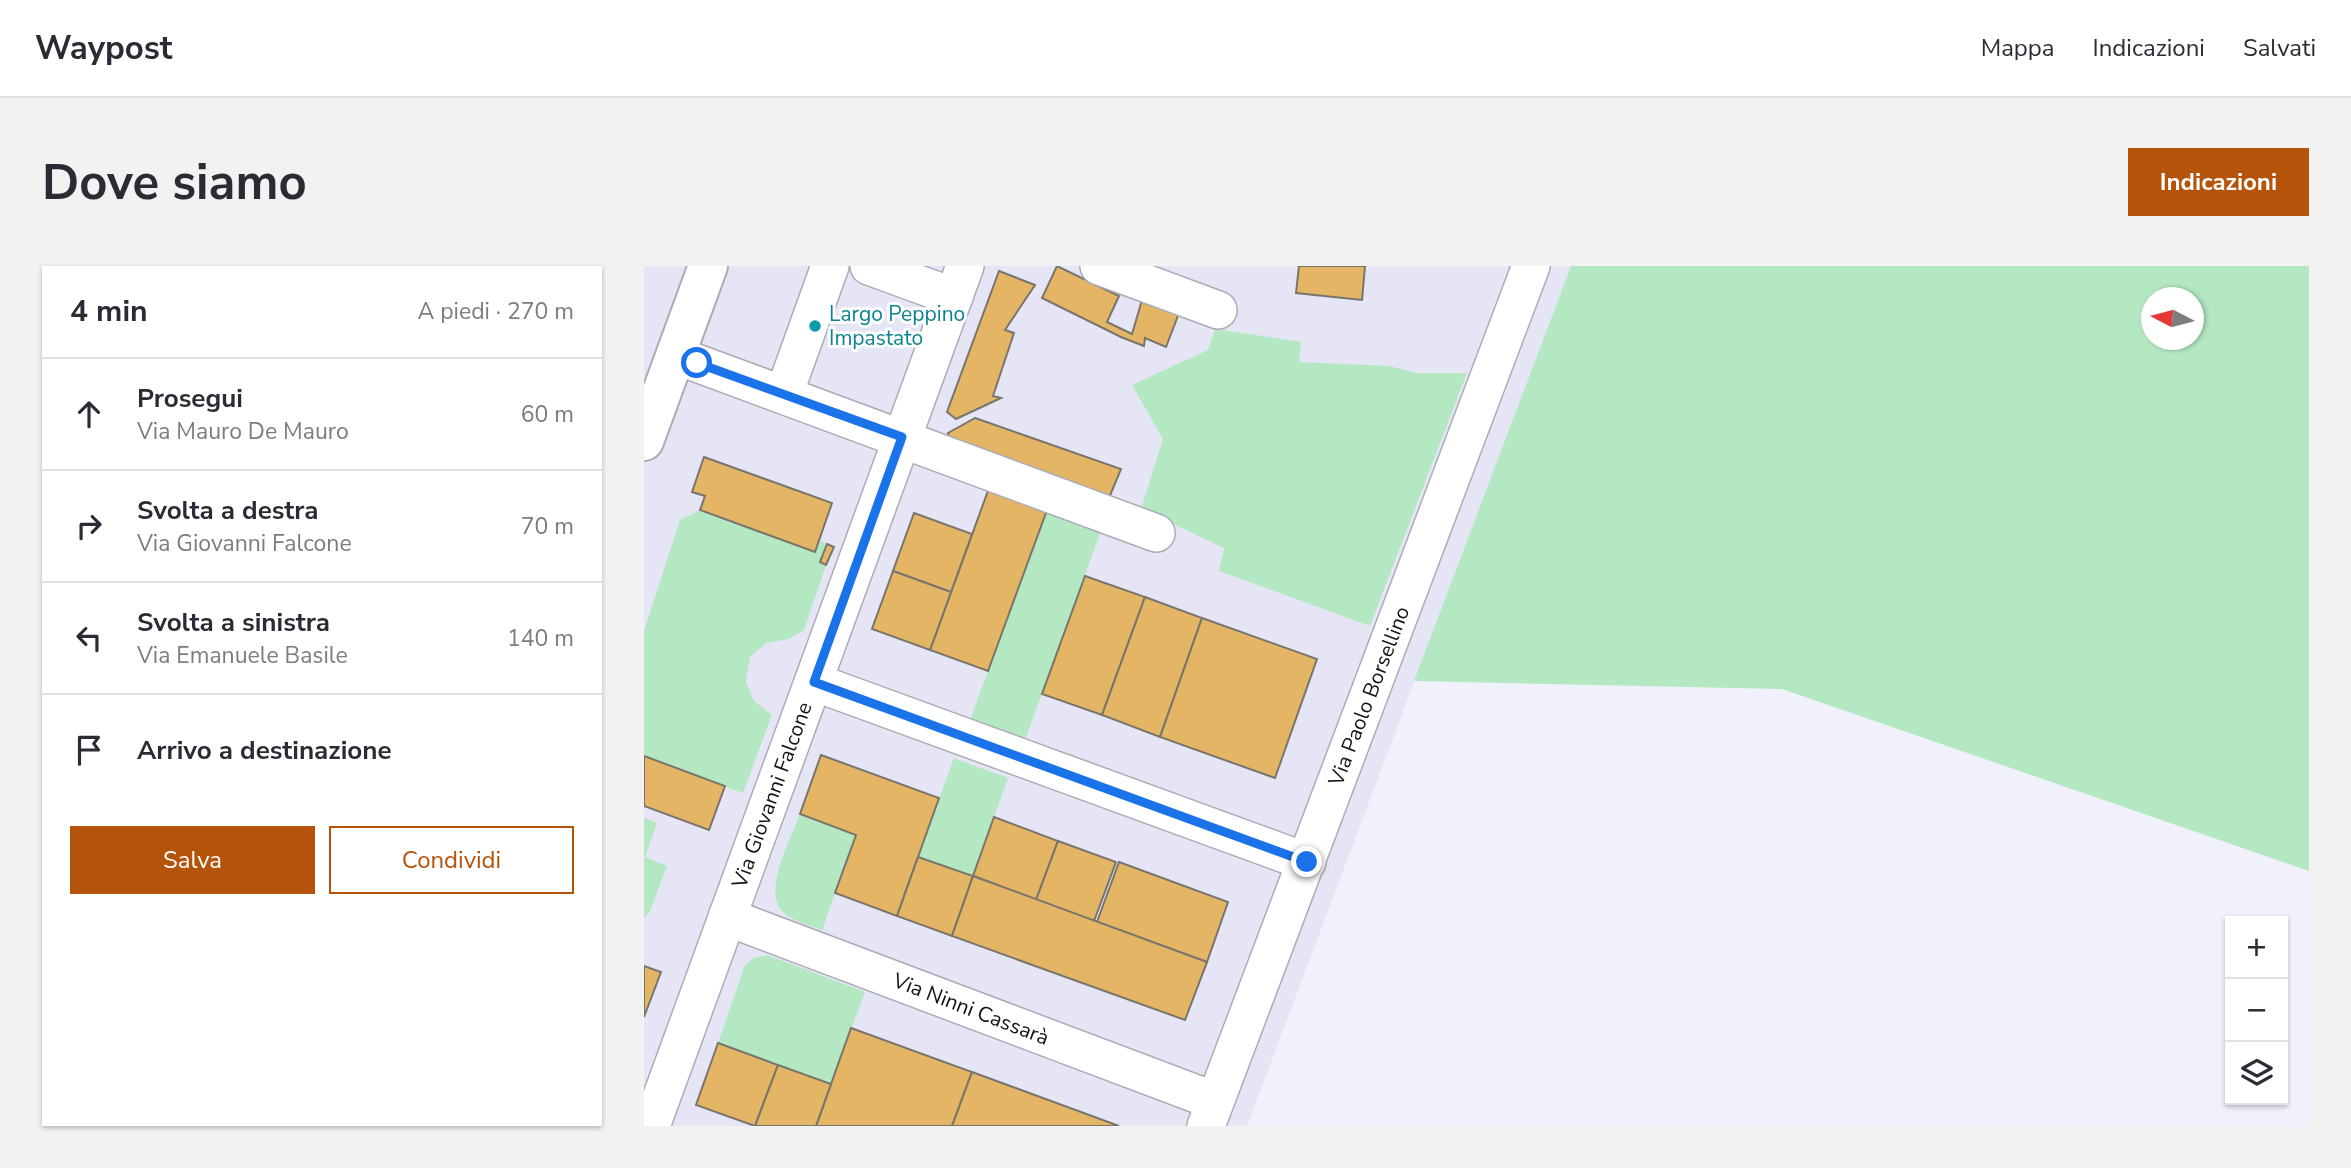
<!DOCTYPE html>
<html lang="it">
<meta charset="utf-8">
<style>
:root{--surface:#fff;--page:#f2f2f3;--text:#2b2b33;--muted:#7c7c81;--line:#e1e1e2;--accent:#b45309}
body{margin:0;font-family:"Nunito Sans",sans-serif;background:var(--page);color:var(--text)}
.controls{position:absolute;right:21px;bottom:21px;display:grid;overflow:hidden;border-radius:0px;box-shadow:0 2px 5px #0004}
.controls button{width:63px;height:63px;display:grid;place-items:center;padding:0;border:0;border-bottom:2px solid var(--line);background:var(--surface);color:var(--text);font:35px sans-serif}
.compass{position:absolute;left:1497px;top:21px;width:63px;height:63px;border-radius:50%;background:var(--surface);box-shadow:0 2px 5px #0004;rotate:276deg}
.stop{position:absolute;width:21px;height:21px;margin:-16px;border:5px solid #1a73e8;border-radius:50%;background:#fff}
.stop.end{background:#1a73e8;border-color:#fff;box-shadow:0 2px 7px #0008}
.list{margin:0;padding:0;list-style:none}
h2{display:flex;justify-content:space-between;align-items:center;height:91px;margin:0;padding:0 28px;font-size:30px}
h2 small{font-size:23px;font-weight:400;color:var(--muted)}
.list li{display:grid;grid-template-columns:46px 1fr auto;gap:21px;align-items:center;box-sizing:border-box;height:112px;padding:0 28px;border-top:2px solid var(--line)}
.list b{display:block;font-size:26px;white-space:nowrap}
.list p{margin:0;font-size:23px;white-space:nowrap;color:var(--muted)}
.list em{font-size:23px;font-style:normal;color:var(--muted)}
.actions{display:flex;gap:14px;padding:21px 28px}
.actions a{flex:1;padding:16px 0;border:2px solid var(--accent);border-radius:0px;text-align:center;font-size:24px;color:var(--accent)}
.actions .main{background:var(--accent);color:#fff}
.icon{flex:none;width:38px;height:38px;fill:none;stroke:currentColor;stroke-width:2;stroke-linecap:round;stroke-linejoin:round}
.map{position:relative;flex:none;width:1665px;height:860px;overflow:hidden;border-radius:0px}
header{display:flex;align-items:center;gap:42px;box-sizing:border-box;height:98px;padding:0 35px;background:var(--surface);border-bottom:2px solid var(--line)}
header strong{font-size:33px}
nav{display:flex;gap:38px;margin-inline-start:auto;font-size:24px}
.intro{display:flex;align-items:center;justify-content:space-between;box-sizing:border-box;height:168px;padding:0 42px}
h1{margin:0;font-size:49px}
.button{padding:18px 32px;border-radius:0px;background:var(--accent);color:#fff;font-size:24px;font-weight:700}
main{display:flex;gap:42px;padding:0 42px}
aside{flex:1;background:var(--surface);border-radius:0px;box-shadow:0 2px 5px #0004}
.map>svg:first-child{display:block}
</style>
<header>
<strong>Waypost</strong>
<nav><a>Mappa</a><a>Indicazioni</a><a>Salvati</a></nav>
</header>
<div class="intro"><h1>Dove siamo</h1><a class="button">Indicazioni</a></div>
<main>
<aside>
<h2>4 min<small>A piedi · 270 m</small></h2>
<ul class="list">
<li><svg class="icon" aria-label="ahead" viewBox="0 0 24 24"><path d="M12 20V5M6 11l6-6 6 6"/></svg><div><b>Prosegui</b><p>Via Mauro De Mauro</p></div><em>60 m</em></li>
<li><svg class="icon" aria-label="right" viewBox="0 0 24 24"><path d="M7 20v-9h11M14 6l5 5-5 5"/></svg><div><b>Svolta a destra</b><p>Via Giovanni Falcone</p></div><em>70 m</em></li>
<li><svg class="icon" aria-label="left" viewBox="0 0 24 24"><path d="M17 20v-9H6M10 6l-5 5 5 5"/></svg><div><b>Svolta a sinistra</b><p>Via Emanuele Basile</p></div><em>140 m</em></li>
<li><svg class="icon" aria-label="arrive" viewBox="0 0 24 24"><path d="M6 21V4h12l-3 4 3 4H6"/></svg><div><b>Arrivo a destinazione</b></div></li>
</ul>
<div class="actions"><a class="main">Salva</a><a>Condividi</a></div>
</aside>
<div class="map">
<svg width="1665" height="860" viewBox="0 0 1665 860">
<rect width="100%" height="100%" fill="#f1f1fb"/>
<path fill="#e5e5f6" d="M0 0H927L603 860H0Z"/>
<g fill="#b4e8c3" fill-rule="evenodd">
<path d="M927 0H1665V605L1138 423 770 415ZM1507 32H1549V74H1507Z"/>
<path d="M571 63 657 76 655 96 745 100 773 107H823L726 360 575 305 580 282 497 243 519 173 488 119 564 84Z"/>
<path d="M56 244 171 285 175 275 183 278 176 296 182 299 160 364 145 373 122 377 106 391 102 416 110 435 128 449 99 527 0 490V365L36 254Z"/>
<path d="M403 244 458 262 381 474 326 454Z"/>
<path d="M310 492 364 512 329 610 274 591Z"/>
<path d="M156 548 212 569 178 664C166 659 149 656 139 646 118 625 147 572 156 548Z"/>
<path d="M0 552 13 557 1 591 23 600 6 645 0 652Z"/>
<path d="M123 689 221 726 187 818 74 777 101 699 110 692Z"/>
</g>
<g fill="#e4b564" stroke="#79756d" stroke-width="2">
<path d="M413 0 475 30 463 56 488 68 498 34 535 47 522 81 501 72 500 80 477 71 398 32Z"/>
<path d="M655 0H721L718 34 652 27Z"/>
<path d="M355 5 391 19 361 64 370 67 349 130 357 132 312 153 303 146Z"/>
<path d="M331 152 477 203 465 232 306 183 304 167Z"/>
<path d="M60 191 188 237 171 286 56 244 61 230 48 226Z"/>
<path d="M345 222 403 244 344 405 286 384Z"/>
<path d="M270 247 328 268 307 326 249 305Z"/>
<path d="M183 278 190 281 182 299 176 296Z"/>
<path d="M249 305 307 326 286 384 228 363Z"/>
<path d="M441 310 501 331 458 449 398 428Z"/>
<path d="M501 331 558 352 516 471 458 449Z"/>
<path d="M558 352 673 393 631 512 516 471Z"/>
<path d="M177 489 295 532 253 650 191 627 212 569 156 548Z"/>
<path d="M0 490 81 520 65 564 0 540Z"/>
<path d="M350 551 414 575 392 634 329 610Z"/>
<path d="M414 575 472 596 450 655 392 634Z"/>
<path d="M274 591 329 610 308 670 253 650Z"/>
<path d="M475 596 584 636 563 696 453 656Z"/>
<path d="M329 610 563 696 541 754 308 670Z"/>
<path d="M0 700 17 706 0 751Z"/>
<path d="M207 762 328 806 308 860H172Z"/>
<path d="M74 777 134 799 111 860 52 839Z"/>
<path d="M134 799 187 818 172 860H111Z"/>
<path d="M328 806 475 860H308Z"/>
</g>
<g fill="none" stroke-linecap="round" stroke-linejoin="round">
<g stroke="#acacb6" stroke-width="40">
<g id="minor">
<path d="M225 0 310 31"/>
<path d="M455 0 574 44"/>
<path d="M31 89 512 267"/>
<path d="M140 128 186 0"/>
<path d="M170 416 663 596"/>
<path d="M83 651 571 835"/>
<path d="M7 860 321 0"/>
<path d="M562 860 887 0"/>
</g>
</g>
<g stroke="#acacb6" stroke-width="42">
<path id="major" d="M0 175 64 0"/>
</g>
<use href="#minor" stroke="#fff" stroke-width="37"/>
<use href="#major" stroke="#fff" stroke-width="38"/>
</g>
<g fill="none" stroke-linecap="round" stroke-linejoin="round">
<path stroke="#1a73e8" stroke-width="9" d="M53 97 258 171 170 416 663 596"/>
</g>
<circle fill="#0f9aa8" stroke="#fff" stroke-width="2.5" cx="171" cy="60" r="7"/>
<g text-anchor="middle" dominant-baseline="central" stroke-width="6" stroke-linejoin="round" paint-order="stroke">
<g font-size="21" fill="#0d838f" stroke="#fff" text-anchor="start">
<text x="185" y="48">Largo Peppino<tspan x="185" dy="24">Impastato</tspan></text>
</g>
<g font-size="21" fill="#131317" stroke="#fff">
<text transform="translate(725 430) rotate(-69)">Via Paolo Borsellino</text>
<text transform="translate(128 529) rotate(-70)">Via Giovanni Falcone</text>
<text transform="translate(327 743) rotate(21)">Via Ninni Cassarà</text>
</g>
</g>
</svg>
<div class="controls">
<button>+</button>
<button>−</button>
<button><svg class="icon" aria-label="layers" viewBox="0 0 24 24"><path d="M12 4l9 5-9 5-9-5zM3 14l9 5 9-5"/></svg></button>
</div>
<svg class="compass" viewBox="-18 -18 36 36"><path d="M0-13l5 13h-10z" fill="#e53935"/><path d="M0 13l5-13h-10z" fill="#7c7c81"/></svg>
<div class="stop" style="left:53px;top:97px"></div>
<div class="stop end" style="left:663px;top:596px"></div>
</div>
</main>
